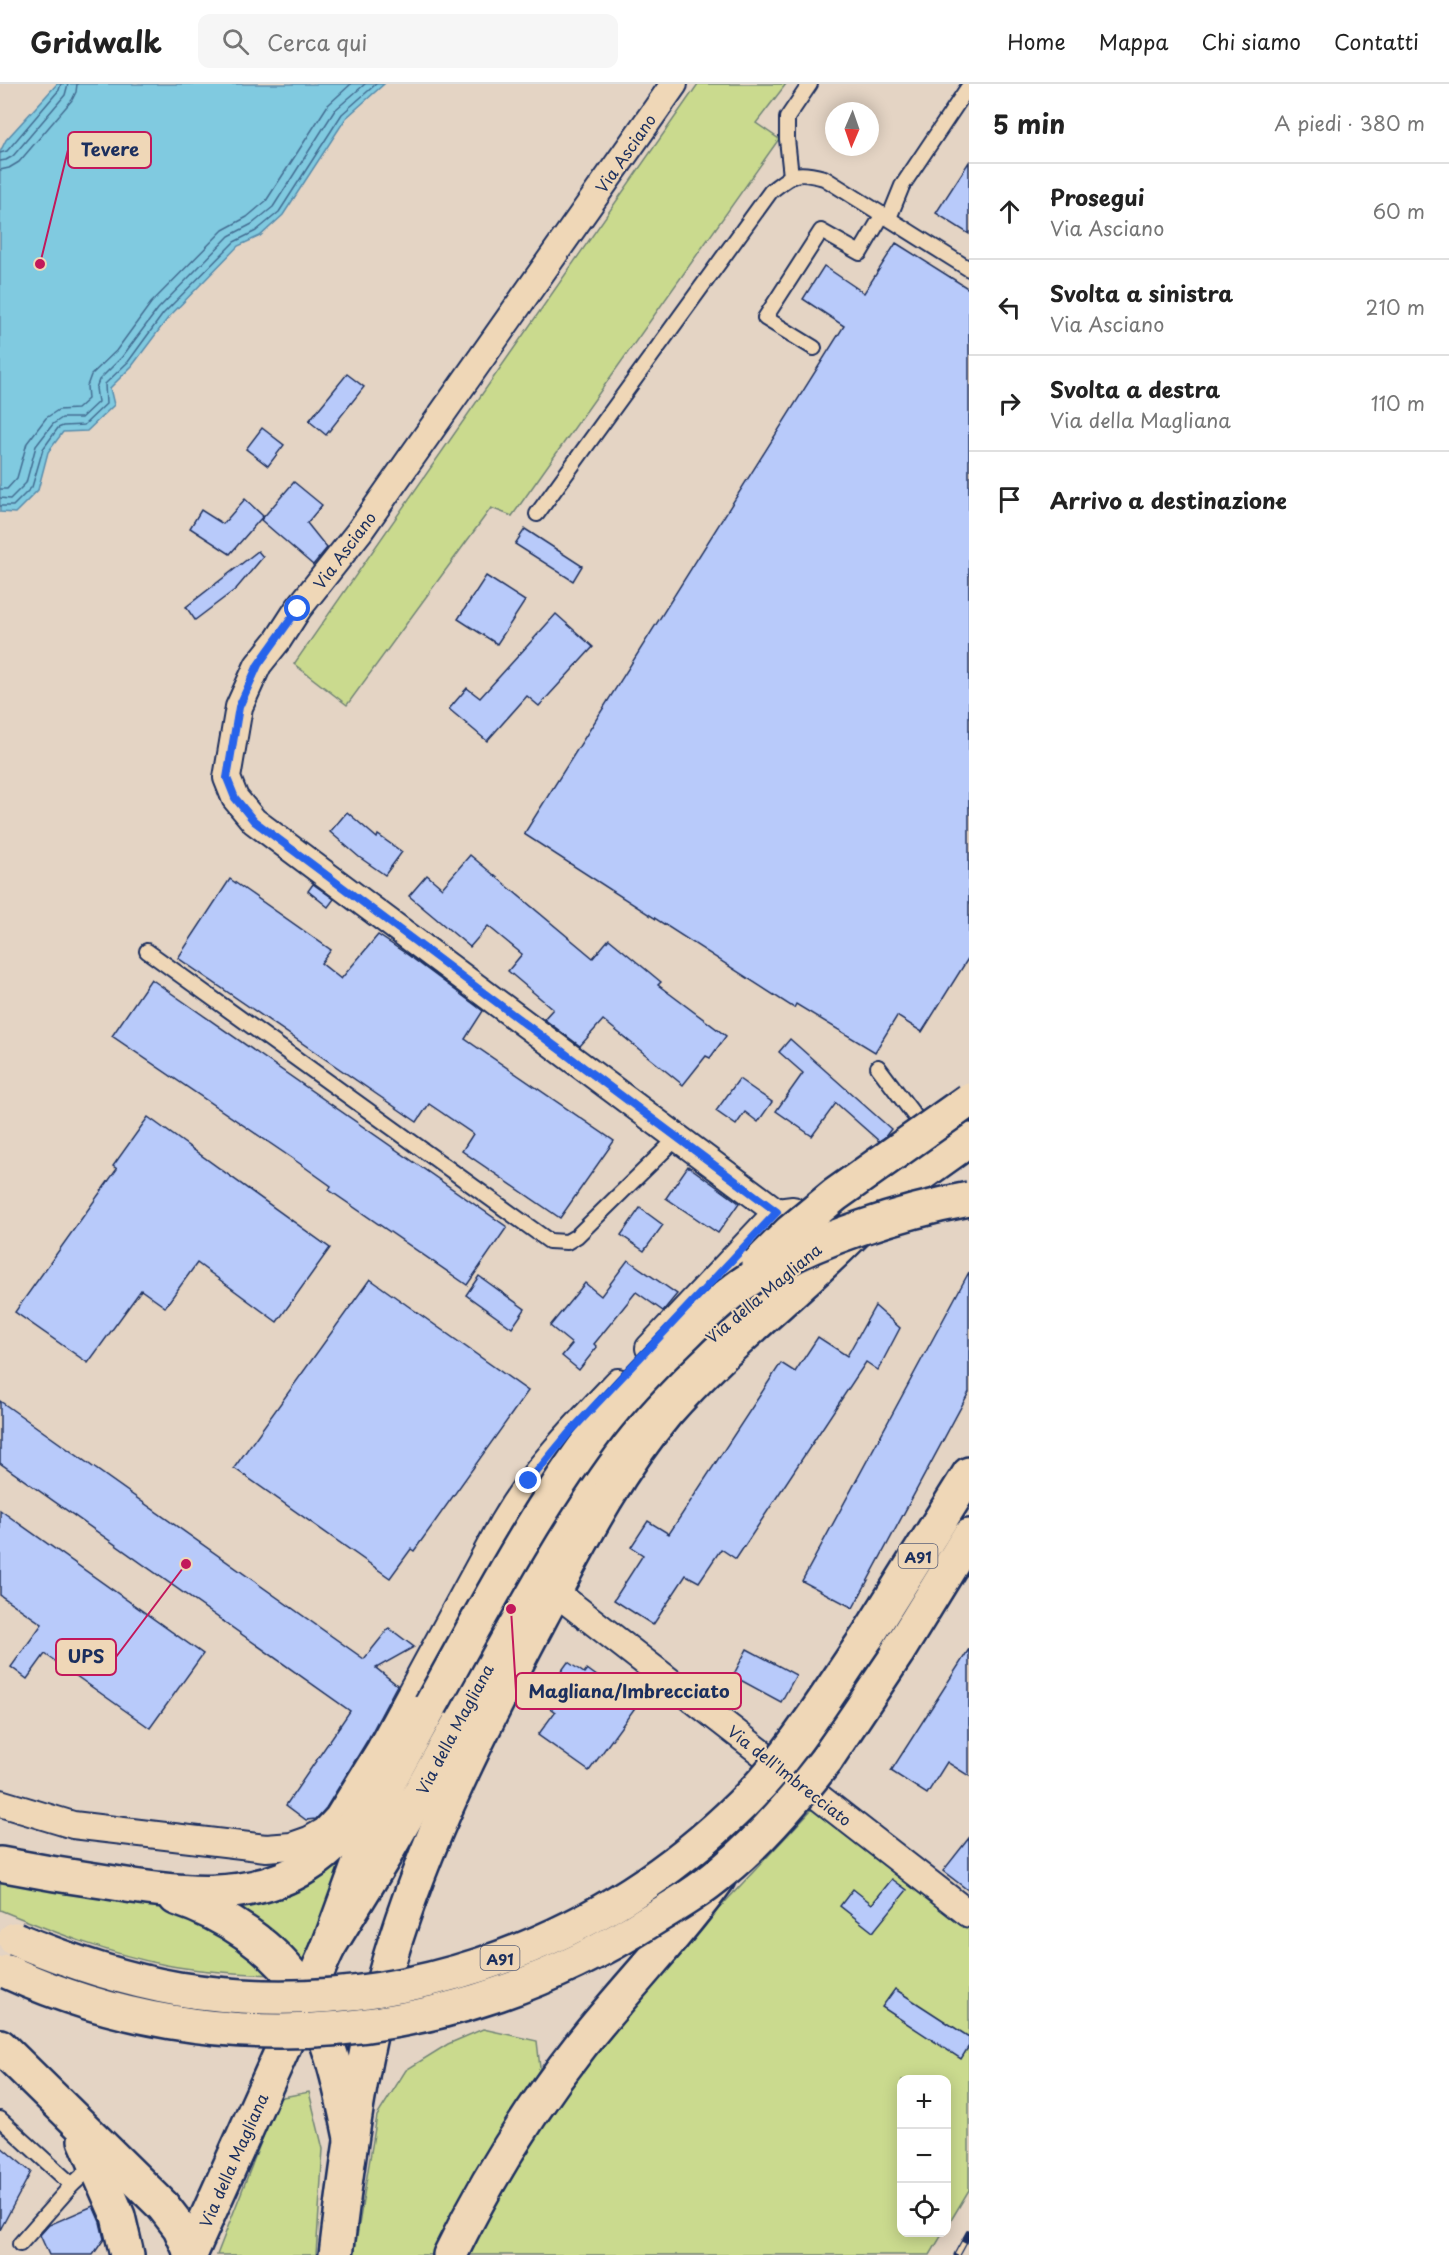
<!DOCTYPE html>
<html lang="it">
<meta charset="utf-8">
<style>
:root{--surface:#fff;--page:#f6f6f6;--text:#222;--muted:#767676;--line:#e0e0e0}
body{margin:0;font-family:"Playpen Sans",sans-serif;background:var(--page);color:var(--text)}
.controls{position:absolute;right:18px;bottom:18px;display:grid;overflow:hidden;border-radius:12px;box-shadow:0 3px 15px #0003}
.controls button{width:54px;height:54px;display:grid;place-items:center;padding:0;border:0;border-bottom:2px solid var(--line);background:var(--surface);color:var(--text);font:30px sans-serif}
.compass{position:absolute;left:825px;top:18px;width:54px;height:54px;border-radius:50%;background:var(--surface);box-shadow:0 3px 15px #0003;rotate:182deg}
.stop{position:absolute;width:18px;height:18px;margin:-14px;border:4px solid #2563eb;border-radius:50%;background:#fff}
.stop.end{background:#2563eb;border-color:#fff;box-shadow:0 2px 6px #0008}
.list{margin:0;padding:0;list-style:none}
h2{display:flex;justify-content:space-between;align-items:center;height:78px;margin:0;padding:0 24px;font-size:26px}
h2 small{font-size:20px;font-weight:400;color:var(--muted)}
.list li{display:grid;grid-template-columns:39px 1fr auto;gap:18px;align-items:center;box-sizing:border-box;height:96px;padding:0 24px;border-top:2px solid var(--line)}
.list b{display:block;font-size:22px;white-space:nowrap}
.list p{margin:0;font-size:20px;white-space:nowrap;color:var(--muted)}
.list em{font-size:20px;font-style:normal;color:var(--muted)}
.icon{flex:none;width:33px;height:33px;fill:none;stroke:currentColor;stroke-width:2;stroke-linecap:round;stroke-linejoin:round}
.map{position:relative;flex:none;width:969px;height:2171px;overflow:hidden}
header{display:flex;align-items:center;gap:36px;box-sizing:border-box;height:84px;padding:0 30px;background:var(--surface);border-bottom:2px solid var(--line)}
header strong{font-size:28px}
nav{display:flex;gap:33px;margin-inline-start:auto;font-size:21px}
.search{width:420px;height:54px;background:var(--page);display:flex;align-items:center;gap:15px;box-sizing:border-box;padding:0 21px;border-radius:12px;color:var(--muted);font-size:22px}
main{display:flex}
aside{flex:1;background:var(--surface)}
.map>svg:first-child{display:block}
</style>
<header>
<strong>Gridwalk</strong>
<div class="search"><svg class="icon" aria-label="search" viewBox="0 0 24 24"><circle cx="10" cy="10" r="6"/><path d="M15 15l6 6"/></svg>Cerca qui</div>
<nav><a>Home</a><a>Mappa</a><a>Chi siamo</a><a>Contatti</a></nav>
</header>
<main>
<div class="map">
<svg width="969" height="2171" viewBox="0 0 969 2171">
<rect width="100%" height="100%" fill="#e4d4c4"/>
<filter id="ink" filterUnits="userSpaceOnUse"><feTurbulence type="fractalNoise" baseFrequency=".0167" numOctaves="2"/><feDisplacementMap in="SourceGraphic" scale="12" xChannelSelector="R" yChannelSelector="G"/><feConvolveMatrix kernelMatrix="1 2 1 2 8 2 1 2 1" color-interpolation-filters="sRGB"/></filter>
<g filter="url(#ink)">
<g fill="#cada8e" stroke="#728476" stroke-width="1.5">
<path d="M698 0H786L756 39 779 55 512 432 491 424 347 621 294 580Z"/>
<path d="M812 1725 932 1811 969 1842V2106L947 2143 946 1996H902V2148L943 2149 930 2171H465L559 2008 698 1847Z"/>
<path d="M352 1763 301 1891 226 1822Z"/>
<path d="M0 1793 179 1823 281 1891C243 1890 204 1888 166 1881 109 1870 54 1848 0 1826Z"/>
<path d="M483 1945 537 1957 540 1984 435 2171H354L377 2032 406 1986 448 1960Z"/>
<path d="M309 2008 323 2065 316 2171H217L278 2014Z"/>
</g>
<path fill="#80cae0" stroke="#588cac" stroke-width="1.5" d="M57 0H384L346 34 283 131 260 152 238 162 168 234 132 282 110 304 114 321 87 347 63 348 48 368 38 406 15 429 0 428V68L6 56Z"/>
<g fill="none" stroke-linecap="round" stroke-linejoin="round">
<g stroke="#436d92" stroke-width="1.5">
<path d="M0 69 7 67 59 6 61 0"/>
<path d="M0 77 6 76 13 72 65 11 68 0"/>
<path d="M0 86 9 84 19 78 72 16 76 8 77 0"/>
<path d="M0 405H7L17 394 27 359 46 334 58 326 77 325 88 315 87 302 91 291 116 267 151 219 223 146 247 133 266 117 328 21 351 0"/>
<path d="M0 414 10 415 26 399 36 362 53 340 62 334H81L98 318 96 304 99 296 122 273 158 225 229 152 252 140 273 123 335 26 365 0"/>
<path d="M0 422H13L32 403 43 365 58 344 63 342 84 341 106 320 105 300 128 278 163 230 234 158 256 147 279 128 342 30 376 0"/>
</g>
</g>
<g fill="#b8cafa" stroke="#1b2f5e" stroke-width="1.5">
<path d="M969 78V150L936 129Z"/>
<path d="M896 159 969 205V873L922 948 897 932 875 968 796 920 794 924 524 750 844 242 803 215 824 182 864 209Z"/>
<path d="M347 290 364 303 326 351 309 337Z"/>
<path d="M262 344 284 361 268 382 246 365Z"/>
<path d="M294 398 322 421 307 439 327 464 313 481 261 436Z"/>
<path d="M245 415 263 432 230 470 190 444 201 426 223 440Z"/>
<path d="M525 445 582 482 573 497 515 460Z"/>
<path d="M258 467 263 473 236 505 195 536 186 523Z"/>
<path d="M486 492 525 517 497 560 458 535Z"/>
<path d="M556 530 593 563 539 622 527 612 487 657 449 625 467 604 480 614Z"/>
<path d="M347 728 377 754 378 751 402 768 385 791 359 773 330 748Z"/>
<path d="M470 771 593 874 609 855 661 898 658 901 726 952 710 974 706 972 683 1001 603 936 580 962 544 935 553 925 508 887 522 870 488 842 470 863 409 812 427 791 442 804Z"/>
<path d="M230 795 331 866 321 879 341 895 378 851 408 871 483 927 465 955 614 1057 560 1134 462 1067 473 1050 429 1020 417 1038 178 874Z"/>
<path d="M313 800 334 815 328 823 308 807Z"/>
<path d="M151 895 507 1143 467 1201 329 1106 331 1102 299 1079 112 952Z"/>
<path d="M790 955 891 1045 885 1053 879 1057 836 1019 812 1052 776 1027 803 989 779 968Z"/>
<path d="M739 995 772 1018 758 1038 745 1028 736 1041 716 1027Z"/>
<path d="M148 1033 330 1164 277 1238 197 1179 165 1223 141 1206 88 1279 15 1228 117 1085 113 1082Z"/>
<path d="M688 1082 739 1119 718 1149 666 1114Z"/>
<path d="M640 1124 663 1141 644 1167 621 1151Z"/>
<path d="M628 1176 677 1210 663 1227 636 1208 594 1260 597 1263 579 1286 562 1272 572 1260 550 1242 585 1199 601 1212Z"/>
<path d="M969 1188V1308L853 1524 802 1497Z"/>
<path d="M479 1192 525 1225 512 1244 466 1211Z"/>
<path d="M370 1195 528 1307 414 1467 411 1465 390 1494 234 1384Z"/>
<path d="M875 1222 900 1244 878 1286 866 1278 736 1475 721 1465 699 1498 686 1491 653 1541 614 1516 643 1471 631 1463 648 1437 669 1450 781 1279 795 1288 818 1253 847 1272Z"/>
<path d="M0 1317 364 1575 389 1544 414 1563 376 1584 397 1601 367 1657 326 1724 316 1735 306 1736 286 1721 350 1627 0 1379Z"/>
<path d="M0 1426 203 1570 150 1644 45 1570 27 1595 11 1583 42 1540 0 1511Z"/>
<path d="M747 1565 796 1591 781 1618 733 1592Z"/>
<path d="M969 1565V1692L947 1678 927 1710 891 1687Z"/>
<path d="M568 1578 584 1589 587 1585 637 1621 589 1687 538 1651 555 1628 540 1617Z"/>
<path d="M969 1754V1807L943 1787Z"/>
<path d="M892 1795 907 1806 873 1848 840 1822 853 1805 872 1820Z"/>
<path d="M895 1905 969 1953V1962L961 1975 882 1923Z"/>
<path d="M0 2062 31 2088 0 2146Z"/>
<path d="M93 2122 100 2138 104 2155 93 2171H49L40 2151 49 2141Z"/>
</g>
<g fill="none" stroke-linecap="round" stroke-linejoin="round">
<g stroke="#1b2f5e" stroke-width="18">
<g id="service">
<path d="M791 92 787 55V34L810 0"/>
<path d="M889 134 902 102 969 2"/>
<path d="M814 264 765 234 821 147 860 169 883 130"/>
<path d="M537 430 771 107C793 90 795 86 824 94L969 185"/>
<path d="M147 867 549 1157 567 1158 577 1152 678 1053"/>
<path d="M878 983 926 1047"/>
<path d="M0 2035 72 2101"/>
<path d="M20 2160 72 2101 95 2080"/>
</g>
</g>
<g stroke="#1b2f5e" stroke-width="30">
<g id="minor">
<path d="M674 0 359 448 298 525 278 556 258 581 239 623 227 694 235 714 254 737 777 1128"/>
<path d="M649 1264 777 1128 793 1126"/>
<path d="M555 1508 969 1830"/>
<path d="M0 1719 73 1741 266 1764 292 1762 309 1756 325 1747 338 1733 380 1665 503 1438C534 1385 576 1342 618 1298"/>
</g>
</g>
<g stroke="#1b2f5e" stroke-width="38">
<g id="secondary">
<path d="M841 1147 969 1056"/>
<path d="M190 2171 328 1864 385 1771 462 1634 573 1422 625 1344 655 1307 719 1242 787 1186"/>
<path d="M336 2171C348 2072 361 1972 389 1877 425 1755 482 1644 541 1533 579 1462 614 1391 666 1329 726 1260 801 1205 864 1139"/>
</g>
</g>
<g stroke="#1b2f5e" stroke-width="38">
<g id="trunk">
<path d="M0 1780C36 1787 72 1793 108 1798 174 1809 248 1820 307 1782 341 1761 364 1726 389 1697"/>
<path d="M176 1814C224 1830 275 1862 303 1907 330 1950 341 2005 351 2054"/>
<path d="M328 1864 389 1697 431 1621"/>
<path d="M0 1962 163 2122 180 2144 191 2169"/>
<path d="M85 2056 118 2132 127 2171"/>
</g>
</g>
<g stroke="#1b2f5e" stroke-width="38">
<g id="motorway">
<path d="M867 1553 969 1390"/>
<path d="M826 1676 897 1569 969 1452"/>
<path d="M450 2171C486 2097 530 2026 581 1961 625 1905 676 1854 718 1795"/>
</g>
</g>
<use href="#service" stroke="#efd7b7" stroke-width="14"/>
<use href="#minor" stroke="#efd7b7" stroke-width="26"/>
<use href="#secondary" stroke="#efd7b7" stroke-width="33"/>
<use href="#trunk" stroke="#efd7b7" stroke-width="33"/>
<use href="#motorway" stroke="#efd7b7" stroke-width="33"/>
<g stroke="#1b2f5e" stroke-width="7">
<path id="rail" d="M957 2171 969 2149"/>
</g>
<use href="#rail" stroke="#efd7b7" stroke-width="4.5" stroke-dasharray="14" stroke-linecap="butt"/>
<g stroke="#1b2f5e" stroke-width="38" stroke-linecap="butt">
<g id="trunk-bridge">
<path d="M758 1180 790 1148 835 1111 969 1016"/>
<path d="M431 1621C482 1529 536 1426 600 1342 624 1311 652 1282 680 1255 703 1233 728 1208 756 1191 813 1156 903 1127 969 1115"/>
</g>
</g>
<g stroke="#1b2f5e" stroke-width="38" stroke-linecap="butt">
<g id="motorway-bridge">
<path d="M15 1855C68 1877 121 1895 178 1905 385 1938 592 1868 741 1721 791 1672 827 1611 867 1553"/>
<path d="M8 1888C219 1984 457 1960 651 1836 676 1821 701 1806 723 1787 762 1755 795 1716 826 1676"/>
</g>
</g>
<use href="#trunk-bridge" stroke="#efd7b7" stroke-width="33"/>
<use href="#motorway-bridge" stroke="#efd7b7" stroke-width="33"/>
</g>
</g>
<g fill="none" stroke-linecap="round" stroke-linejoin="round" filter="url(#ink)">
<path stroke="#2563eb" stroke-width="8" d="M298 525 258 581 239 623 227 694 235 714 254 737 777 1128 569 1349 529 1397"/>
</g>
<g text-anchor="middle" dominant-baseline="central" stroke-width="4.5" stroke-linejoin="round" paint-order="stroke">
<g fill="#efd7b7" stroke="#5b6179" stroke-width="1.5">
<rect x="898.5" y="1460" width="39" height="24" rx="4.5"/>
<rect x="480.5" y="1862" width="39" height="24" rx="4.5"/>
</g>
<g font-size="15" font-weight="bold" fill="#1b2f5e">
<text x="918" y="1472">A91</text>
<text x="500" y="1874">A91</text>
</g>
<g font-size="16" fill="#1b2f5e" stroke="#efd7b7">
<text transform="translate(625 69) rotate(-55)">Via Asciano</text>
<text transform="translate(344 466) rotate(-53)">Via Asciano</text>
<text transform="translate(763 1209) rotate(-40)">Via della Magliana</text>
<text transform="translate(454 1645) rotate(-62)">Via della Magliana</text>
<text transform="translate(790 1691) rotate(38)">Via dell'Imbrecciato</text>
<text transform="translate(233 2076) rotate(-66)">Via della Magliana</text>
</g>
</g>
<path fill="none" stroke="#c2185b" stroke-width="2" d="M40 180L68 66M186 1480L116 1573M511 1525L516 1607"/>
<g fill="#c2185b" stroke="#efd7b7" stroke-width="2">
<circle cx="40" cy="180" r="6"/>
<circle cx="186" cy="1480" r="6"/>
<circle cx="511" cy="1525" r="6"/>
</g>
<g fill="#efd7b7" stroke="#c2185b" stroke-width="2">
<rect x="68" y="48" width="83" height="36" rx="6"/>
<rect x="56" y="1555" width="60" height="36" rx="6"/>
<rect x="516" y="1589" width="225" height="36" rx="6"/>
</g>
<g font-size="18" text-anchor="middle" font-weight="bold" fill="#1b2f5e">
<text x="110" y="72">Tevere</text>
<text x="86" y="1579">UPS</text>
<text x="629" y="1614">Magliana/Imbrecciato</text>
</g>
</svg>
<div class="controls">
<button>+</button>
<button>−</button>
<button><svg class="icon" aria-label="locate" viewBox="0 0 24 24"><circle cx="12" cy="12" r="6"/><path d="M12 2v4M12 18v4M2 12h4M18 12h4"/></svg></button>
</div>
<svg class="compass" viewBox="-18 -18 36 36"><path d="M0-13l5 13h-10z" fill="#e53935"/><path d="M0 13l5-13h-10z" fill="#767676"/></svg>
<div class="stop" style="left:298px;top:525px"></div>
<div class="stop end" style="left:529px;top:1397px"></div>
</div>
<aside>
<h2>5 min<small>A piedi · 380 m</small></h2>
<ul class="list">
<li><svg class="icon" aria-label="ahead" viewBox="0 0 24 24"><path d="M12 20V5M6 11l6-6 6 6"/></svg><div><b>Prosegui</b><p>Via Asciano</p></div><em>60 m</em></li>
<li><svg class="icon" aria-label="left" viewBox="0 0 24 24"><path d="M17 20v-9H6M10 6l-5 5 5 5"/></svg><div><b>Svolta a sinistra</b><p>Via Asciano</p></div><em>210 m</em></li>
<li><svg class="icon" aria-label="right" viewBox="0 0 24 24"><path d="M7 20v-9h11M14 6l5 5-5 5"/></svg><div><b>Svolta a destra</b><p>Via della Magliana</p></div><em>110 m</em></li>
<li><svg class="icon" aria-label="arrive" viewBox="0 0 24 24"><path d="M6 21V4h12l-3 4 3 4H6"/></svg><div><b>Arrivo a destinazione</b></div></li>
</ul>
</aside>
</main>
